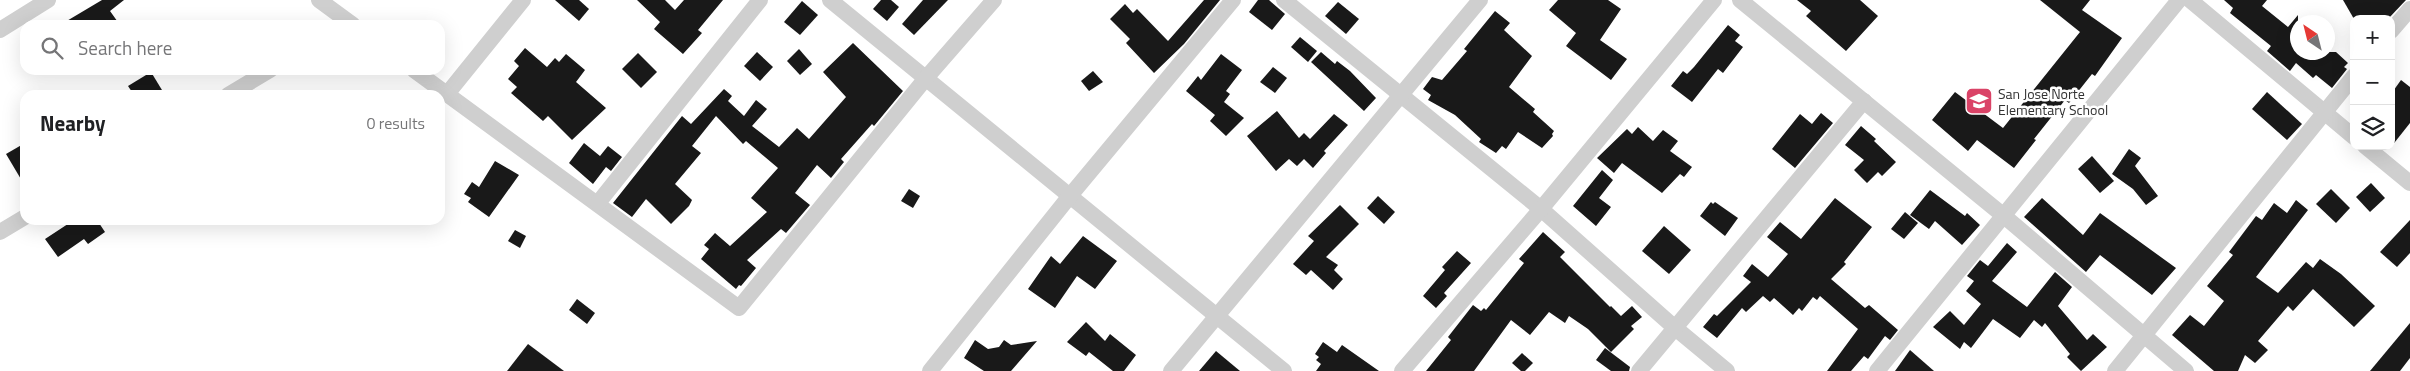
<!DOCTYPE html>
<meta charset="utf-8">
<style>
:root{--surface:#fff;--page:#f6f6f6;--text:#202124;--muted:#757577;--line:#e0e0e0}
body{margin:0;font-family:"Titillium Web",sans-serif;background:var(--page);color:var(--text)}
.controls{position:absolute;right:15px;top:15px;display:grid;overflow:hidden;border-radius:10px;box-shadow:0 5px 20px #0002}
.controls button{width:45px;height:45px;display:grid;place-items:center;padding:0;border:0;border-bottom:1px solid var(--line);background:var(--surface);color:var(--text);font:25px sans-serif}
.compass{position:absolute;left:2290px;top:15px;width:45px;height:45px;border-radius:50%;background:var(--surface);box-shadow:0 5px 20px #0002;rotate:325deg}
.list{margin:0;padding:0;list-style:none}
h2{display:flex;justify-content:space-between;align-items:center;height:65px;margin:0;padding:0 20px;font-size:21px}
h2 small{font-size:16px;font-weight:400;color:var(--muted)}
.icon{flex:none;width:28px;height:28px;fill:none;stroke:currentColor;stroke-width:2;stroke-linecap:round;stroke-linejoin:round}
.map{position:relative;flex:none;width:2410px;height:371px;overflow:hidden}
.search{position:absolute;background:var(--surface);box-shadow:0 5px 20px #0002;left:20px;top:20px;width:425px;height:55px;display:flex;align-items:center;gap:12px;box-sizing:border-box;padding:0 18px;border-radius:15px;color:var(--muted);font-size:19px}
.panel{position:absolute;background:var(--surface);box-shadow:0 5px 20px #0002;left:20px;top:90px;width:425px;height:135px;border-radius:15px}
.map>svg:first-child{display:block}
</style>
<div class="map">
<svg width="2410" height="371" viewBox="0 0 2410 371">
<rect width="100%" height="100%" fill="#fff"/>
<g fill="#191919">
<path d="M102 0H124L110 11 120 25H60Z"/>
<path d="M555 0H579L589 9 579 21Z"/>
<path d="M637 0H665L675 10 684 0H723L698 30 702 33 683 54 654 29 660 22Z"/>
<path d="M881 0H891L899 7 887 21 873 9Z"/>
<path d="M923 0H948L914 35 902 24Z"/>
<path d="M1204 0H1220L1184 44 1154 73 1126 43 1130 39 1110 19 1125 4 1133 13 1137 9 1168 41Z"/>
<path d="M1258 0H1269L1285 14 1272 30 1249 12Z"/>
<path d="M1558 0H1608L1621 9 1600 40 1627 59 1611 80 1566 46 1576 33 1549 10Z"/>
<path d="M1797 0H1860L1878 16 1846 51 1806 16 1811 11Z"/>
<path d="M2040 0H2090L2082 10 2122 38 2095 76 2092 74 2069 103 2065 100 2034 139 2036 140 2014 168 1977 140 1968 151 1932 120 1955 92 2003 128 2080 32Z"/>
<path d="M2224 0H2267L2262 6 2288 27 2298 15V52H2336L2348 63 2344 67 2347 69 2332 88 2316 75 2313 78 2296 63 2290 71 2267 51 2271 46 2230 13 2233 8Z"/>
<path d="M2343 0H2406L2388 19H2354Z"/>
<path d="M802 1 818 15 800 35 784 22Z"/>
<path d="M1338 2 1359 19 1346 34 1325 16Z"/>
<path d="M1495 11 1510 23 1504 30 1532 56 1509 87 1535 109 1533 112 1554 131 1552 134 1553 136 1542 148 1518 132 1506 149 1502 146 1496 153 1479 142 1481 139 1455 115 1428 100 1431 95 1423 89 1432 77 1442 80 1467 51 1464 49Z"/>
<path d="M1728 25 1740 35 1735 41 1743 47 1723 73 1718 69 1692 102 1671 86 1683 71 1687 74 1694 67Z"/>
<path d="M1300 37 1317 51 1308 62 1291 47Z"/>
<path d="M853 43 903 91 874 126 872 124 841 159 844 162 831 178 817 165 795 193 810 205 786 233 781 229 747 260 756 268 741 286 739 285 736 289 701 259 709 249 704 245 715 233 730 246 767 212 751 198 778 168 746 141 743 144 716 116 692 146 701 153 675 184 692 200 689 206 671 224 646 199 632 217 613 203 682 116 691 124 724 89 732 96 728 101 744 116 756 100 767 109 752 126 779 147 797 128 809 139 846 97 823 72Z"/>
<path d="M525 48 547 67 555 58 559 62 566 54 585 70 576 82 606 108 572 140 548 116 543 121 511 93 517 87 508 79 519 66 514 61Z"/>
<path d="M799 49 812 64 800 75 787 61Z"/>
<path d="M757 52 773 67 760 81 744 66Z"/>
<path d="M1321 52 1335 64 1337 61 1350 71 1376 98 1364 111 1311 62Z"/>
<path d="M638 53 657 72 641 88 622 69Z"/>
<path d="M1221 54 1242 70 1226 91 1230 94 1224 102 1244 118 1226 136 1210 121 1215 115 1186 91 1198 76 1201 80Z"/>
<path d="M1273 67 1287 78 1275 93 1260 82Z"/>
<path d="M1093 71 1103 82 1089 91 1081 81Z"/>
<path d="M151 72 165 95H134L128 86Z"/>
<path d="M2401 80 2410 87V123L2391 147V94Z"/>
<path d="M2267 92 2302 124 2287 140 2252 109Z"/>
<path d="M1277 111 1299 138 1304 133 1310 139 1334 114 1348 125 1324 151 1326 153 1313 168 1304 159 1297 166 1289 159 1276 171 1247 136Z"/>
<path d="M1821 113 1833 123 1795 168 1772 149 1800 114 1812 124Z"/>
<path d="M1861 126 1876 139 1874 141 1896 162 1882 176 1878 172 1867 183 1854 170 1864 160 1845 145Z"/>
<path d="M1638 127 1653 141 1663 130 1678 141 1670 151 1692 167 1684 177 1680 174 1662 193 1622 163 1614 173 1597 158 1627 129 1632 134Z"/>
<path d="M25 143V186L6 154Z"/>
<path d="M584 143 600 156 608 146 622 157 611 171 606 167 593 184 569 163Z"/>
<path d="M2129 149 2141 158 2135 166 2158 196 2146 205 2133 189 2112 174Z"/>
<path d="M2092 156 2114 181 2100 193 2078 169Z"/>
<path d="M495 161 519 175 489 217 468 202 471 198 464 194 472 182 479 187Z"/>
<path d="M1602 170 1613 180 1599 198 1611 207 1596 226 1573 206Z"/>
<path d="M2371 183 2385 198 2370 212 2356 197Z"/>
<path d="M909 189 920 196 913 208 901 201Z"/>
<path d="M2331 189 2350 208 2336 223 2316 204Z"/>
<path d="M1930 190 1965 216 1967 213 1980 225 1962 245 1935 221 1929 229 1910 215Z"/>
<path d="M1378 196 1395 212 1384 224 1367 208Z"/>
<path d="M1835 198 1872 227 1844 262 1846 264 1831 279 1865 308 1869 305 1898 330 1890 340 1885 336 1868 359 1864 356 1851 371H1827L1858 329 1820 296 1817 300 1813 297 1802 311 1799 308 1793 315 1774 298 1770 302 1763 296 1746 312 1742 308 1717 338 1703 327 1714 314 1717 316 1751 282 1743 276 1752 264 1768 277 1788 254 1767 237 1780 222 1801 239Z"/>
<path d="M2042 198 2083 235 2100 213 2176 268 2152 295 2100 255 2086 272 2024 217Z"/>
<path d="M2296 200 2308 210 2256 277 2278 293 2306 262 2313 268 2320 259 2341 274 2375 306 2354 327 2313 289 2293 311 2288 306 2258 341 2268 350 2255 363 2245 355 2238 371H2214L2172 335 2190 315 2204 326 2224 301 2207 286 2233 255 2229 252 2256 216 2262 220 2274 203 2287 213Z"/>
<path d="M1711 202 1713 204 1715 202 1738 218 1725 236 1700 216Z"/>
<path d="M1340 205 1359 224 1326 257 1338 265 1334 270 1343 279 1333 290 1311 270 1306 275 1293 264 1314 241 1308 236Z"/>
<path d="M1905 212 1918 223 1904 239 1891 229Z"/>
<path d="M74 220H97L105 232 88 244 84 239 58 257 45 239Z"/>
<path d="M2410 220V253L2397 267 2380 252Z"/>
<path d="M1664 226 1691 250 1669 274 1642 251Z"/>
<path d="M515 230 526 236 520 248 508 241Z"/>
<path d="M1543 232 1565 252 1560 257 1610 307 1611 306 1621 316 1632 306 1642 317 1631 326 1634 329 1611 352 1588 329 1569 316 1565 323 1549 312 1530 335 1511 320 1474 371H1426L1451 340 1448 337 1473 305 1481 311 1484 308 1486 310 1524 263 1519 259Z"/>
<path d="M1083 236 1117 261 1095 289 1077 276 1055 308 1028 289 1051 256 1060 264Z"/>
<path d="M2007 243 2017 252 1992 281 2027 307 2055 272 2072 287 2058 306 2087 340 2093 334 2107 347 2081 371 2067 357 2070 354 2045 323 2042 327 2034 320 2020 338 1993 319 1971 348 1964 342 1960 349 1933 327 1950 311 1964 325 1981 304 1966 291 1974 281 1967 276 1980 260 1988 266Z"/>
<path d="M1457 251 1471 263 1444 293 1447 296 1436 308 1423 296 1445 270 1442 267Z"/>
<path d="M577 299 595 313 587 324 569 310Z"/>
<path d="M1086 322 1105 341 1110 334 1136 355 1124 371H1113L1089 352 1086 356 1067 342Z"/>
<path d="M2410 323V358L2400 371H2370Z"/>
<path d="M975 340 988 349 999 347 1004 340 1011 345 1037 341 1011 371H984L964 358Z"/>
<path d="M1323 342 1337 352 1342 345 1379 371H1316L1321 364 1316 360 1319 357 1315 354Z"/>
<path d="M528 344 564 371H507Z"/>
<path d="M1605 348 1630 367 1629 371H1611L1596 360Z"/>
<path d="M1910 350 1934 371H1895Z"/>
<path d="M1216 351 1240 371H1199Z"/>
<path d="M1522 353 1533 363 1525 371H1521L1512 363Z"/>
</g>
<g fill="none" stroke-linecap="round" stroke-linejoin="round">
<g stroke="#cfcfcf" stroke-width="16">
<path d="M319 0 353 25"/>
<path d="M830 0 1284 371"/>
<path d="M1284 0 1541 209 1674 327 1727 371"/>
<path d="M1740 0 2004 216 2186 371"/>
<path d="M2190 0 2354 137"/>
<path d="M0 30 48 0"/>
<path d="M2391 31 2410 9"/>
<path d="M414 70 739 308 926 78 994 0"/>
<path d="M447 94 523 0"/>
<path d="M228 95 270 70"/>
<path d="M2365 146 2410 183"/>
<path d="M598 203 760 0"/>
<path d="M0 232 25 217"/>
<path d="M930 371 1069 197 1233 0"/>
<path d="M1171 371 1480 0"/>
<path d="M1402 371 1541 209 1714 0"/>
<path d="M1639 371 1864 101"/>
<path d="M1877 371 2179 0"/>
<path d="M2115 371 2354 76"/>
</g>
</g>
<defs>
<g id="school-square" transform="scale(1.4375)"><rect x="-9" y="-9" width="18" height="18" rx="4" fill="#da4367" stroke="#fff"/><path d="M0-5L7-2L0 1L-7-2ZM-4 1L0 2.5L4 1V4Q0 6-4 4Z" fill="#fff"/></g>
</defs>
<g fill-rule="evenodd">
<use href="#school-square" x="1979" y="101"/>
</g>
<g text-anchor="middle" dominant-baseline="central" stroke-width="5" stroke-linejoin="round" paint-order="stroke">
<g font-size="14" fill="#323232" stroke="#fff" text-anchor="start">
<text x="1998" y="93">San Jose Norte<tspan x="1998" dy="16">Elementary School</tspan></text>
</g>
</g>
</svg>
<div class="controls">
<button>+</button>
<button>−</button>
<button><svg class="icon" aria-label="layers" viewBox="0 0 24 24"><path d="M12 4l9 5-9 5-9-5zM3 14l9 5 9-5"/></svg></button>
</div>
<svg class="compass" viewBox="-18 -18 36 36"><path d="M0-13l5 13h-10z" fill="#e53935"/><path d="M0 13l5-13h-10z" fill="#757577"/></svg>
<div class="search"><svg class="icon" aria-label="search" viewBox="0 0 24 24"><circle cx="10" cy="10" r="6"/><path d="M15 15l6 6"/></svg>Search here</div>
<section class="panel">
<h2>Nearby<small>0 results</small></h2>
<ul class="list">
</ul>
</section>
</div>
